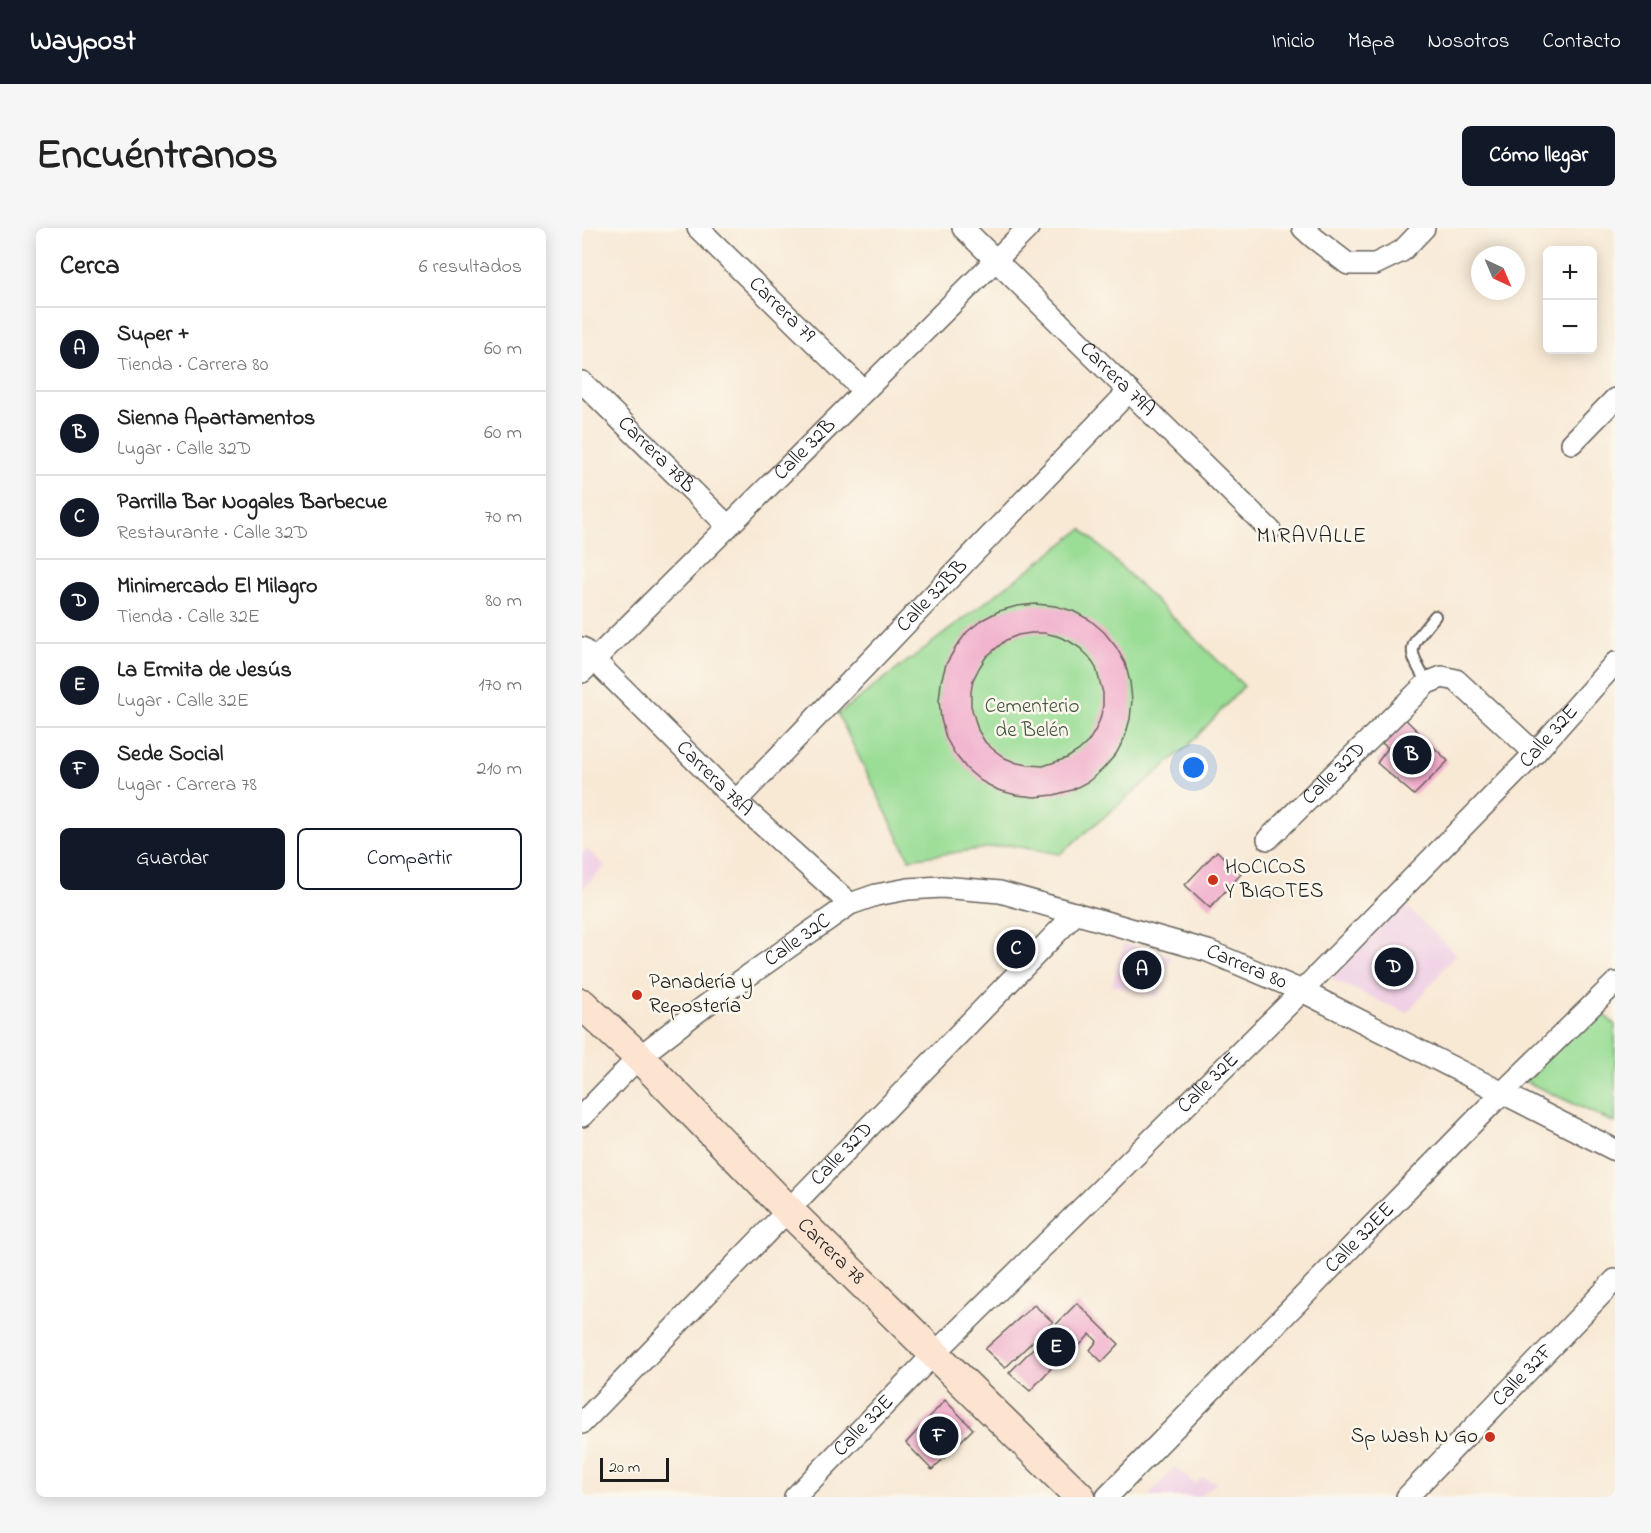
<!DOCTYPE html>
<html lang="es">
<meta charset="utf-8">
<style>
:root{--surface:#fff;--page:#f6f6f6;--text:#222;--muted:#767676;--line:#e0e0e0;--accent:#111827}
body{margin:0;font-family:"Indie Flower",sans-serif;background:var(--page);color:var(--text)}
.controls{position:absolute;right:18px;top:18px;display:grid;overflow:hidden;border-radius:9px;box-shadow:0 3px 15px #0003}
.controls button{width:54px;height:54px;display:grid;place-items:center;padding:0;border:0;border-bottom:2px solid var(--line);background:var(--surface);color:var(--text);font:30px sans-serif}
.compass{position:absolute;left:889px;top:18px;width:54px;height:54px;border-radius:50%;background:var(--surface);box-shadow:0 3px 15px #0003;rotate:136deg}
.scale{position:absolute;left:18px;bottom:15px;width:69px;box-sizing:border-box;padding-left:6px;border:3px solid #1c1c1c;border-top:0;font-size:16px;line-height:21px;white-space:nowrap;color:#1c1c1c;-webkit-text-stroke:4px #fbf7ec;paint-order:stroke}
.you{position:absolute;left:612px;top:540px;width:21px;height:21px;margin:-15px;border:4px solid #fff;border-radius:50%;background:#1a73e8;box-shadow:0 0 0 9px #1a73e833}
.badge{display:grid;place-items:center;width:39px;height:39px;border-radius:50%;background:var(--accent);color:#fff;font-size:20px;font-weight:700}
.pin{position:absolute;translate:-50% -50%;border:3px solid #fff;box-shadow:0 2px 6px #0006}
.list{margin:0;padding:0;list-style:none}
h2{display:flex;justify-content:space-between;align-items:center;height:78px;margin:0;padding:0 24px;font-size:26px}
h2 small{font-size:20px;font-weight:400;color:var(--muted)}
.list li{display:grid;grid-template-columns:39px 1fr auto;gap:18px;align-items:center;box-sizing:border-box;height:84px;padding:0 24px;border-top:2px solid var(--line)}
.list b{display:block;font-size:22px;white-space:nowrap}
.list p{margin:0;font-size:20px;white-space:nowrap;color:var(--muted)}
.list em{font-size:20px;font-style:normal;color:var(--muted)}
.actions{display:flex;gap:12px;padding:18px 24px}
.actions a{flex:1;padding:14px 0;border:2px solid var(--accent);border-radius:9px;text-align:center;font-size:21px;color:var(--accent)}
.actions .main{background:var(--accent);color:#fff}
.map{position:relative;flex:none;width:1033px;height:1269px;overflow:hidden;border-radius:9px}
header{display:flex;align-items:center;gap:36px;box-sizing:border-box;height:84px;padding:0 30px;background:var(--accent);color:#fff}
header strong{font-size:28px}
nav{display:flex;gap:33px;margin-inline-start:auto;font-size:21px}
.intro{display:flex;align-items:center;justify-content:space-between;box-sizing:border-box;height:144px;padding:0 36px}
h1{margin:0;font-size:42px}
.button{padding:15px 27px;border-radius:9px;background:var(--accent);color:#fff;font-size:21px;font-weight:700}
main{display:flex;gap:36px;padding:0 36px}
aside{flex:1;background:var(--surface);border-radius:9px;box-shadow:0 3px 15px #0003}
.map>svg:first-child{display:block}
</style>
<header>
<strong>Waypost</strong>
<nav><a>Inicio</a><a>Mapa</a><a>Nosotros</a><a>Contacto</a></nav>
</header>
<div class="intro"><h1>Encuéntranos</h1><a class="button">Cómo llegar</a></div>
<main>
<aside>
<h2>Cerca<small>6 resultados</small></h2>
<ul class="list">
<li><span class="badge">A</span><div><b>Super +</b><p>Tienda · Carrera 80</p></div><em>60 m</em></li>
<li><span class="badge">B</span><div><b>Sienna Apartamentos</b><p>Lugar · Calle 32D</p></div><em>60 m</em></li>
<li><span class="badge">C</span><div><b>Parrilla Bar Nogales Barbecue</b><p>Restaurante · Calle 32D</p></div><em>70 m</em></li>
<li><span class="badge">D</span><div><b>Minimercado El Milagro</b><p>Tienda · Calle 32E</p></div><em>80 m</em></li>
<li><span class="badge">E</span><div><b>La Ermita de Jesús</b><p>Lugar · Calle 32E</p></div><em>170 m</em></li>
<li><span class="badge">F</span><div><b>Sede Social</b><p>Lugar · Carrera 78</p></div><em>210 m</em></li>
</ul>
<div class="actions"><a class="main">Guardar</a><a>Compartir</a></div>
</aside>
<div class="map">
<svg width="1033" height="1269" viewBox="0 0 1033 1269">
<rect width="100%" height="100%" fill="#fbf7ec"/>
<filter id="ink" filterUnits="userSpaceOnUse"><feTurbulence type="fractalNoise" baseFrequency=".0167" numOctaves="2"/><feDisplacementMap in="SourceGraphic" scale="12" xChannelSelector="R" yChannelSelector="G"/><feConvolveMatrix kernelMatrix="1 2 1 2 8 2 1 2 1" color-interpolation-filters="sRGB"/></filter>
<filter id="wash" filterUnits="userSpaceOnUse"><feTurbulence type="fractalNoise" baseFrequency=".008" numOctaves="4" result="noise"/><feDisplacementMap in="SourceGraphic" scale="24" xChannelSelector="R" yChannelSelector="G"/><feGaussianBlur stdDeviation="1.35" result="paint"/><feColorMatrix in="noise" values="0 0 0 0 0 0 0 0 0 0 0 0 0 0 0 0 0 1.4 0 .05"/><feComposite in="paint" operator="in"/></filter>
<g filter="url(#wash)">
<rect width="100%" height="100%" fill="#f8e9d5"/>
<g fill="#f0d0e5">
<path d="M5 621 23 638 0 662V626Z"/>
<path d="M822 676 874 726 825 785 749 751Z"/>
<path d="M542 716 589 728 577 769 530 757Z"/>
<path d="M593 1239 613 1256 620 1250 635 1254 617 1269H566Z"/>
</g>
<g fill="#9add95" stroke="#5b7c58" stroke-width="1.5">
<path d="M500 301 662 458 605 519 478 626 426 617 327 631 256 486Z"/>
<path d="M1014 779 1033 797V895L934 849Z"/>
</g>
<g id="blocks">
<g fill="#f0a8c9" fill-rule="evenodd">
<path d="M454 376 473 378 491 383 508 392 522 404 534 419 543 435 548 454 550 472 548 491 543 509 534 526 521 541 507 553 490 562 472 567 453 569 434 567 416 562 399 553 385 541 373 526 364 510 359 491 357 473 359 454 364 436 374 419 385 404 400 392 417 383 435 378ZM449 405H462L475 408 487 413 498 420 507 429 514 440 521 465V478L518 491 513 503 506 514 496 523 485 530 461 538 447 537 435 535 423 530 412 522 403 514 396 502 389 478V464L391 452 397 440 404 429 424 412 436 407Z"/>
<path d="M819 487 866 533 832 567 795 535 806 520 795 511Z"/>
<path d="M635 623 659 646 628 680 603 657Z"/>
<path d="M495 1075 537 1116 520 1134 508 1122 515 1113 508 1106 485 1131 473 1136 448 1163 427 1145Z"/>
<path d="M452 1077 471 1094 423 1140 403 1121Z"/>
<path d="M363 1172 391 1201 350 1242 324 1215Z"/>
</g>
</g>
</g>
<g filter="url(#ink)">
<use href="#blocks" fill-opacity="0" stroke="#69645d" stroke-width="1.5"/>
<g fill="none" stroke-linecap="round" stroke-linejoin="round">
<g stroke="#69645d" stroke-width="14">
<path id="lane" d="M845 455C823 417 827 421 853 388"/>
</g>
<g stroke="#69645d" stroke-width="24">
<g id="street">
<path id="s1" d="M116 0 282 163"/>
<path id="s2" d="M381 0 688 302"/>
<path d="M721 0 732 10 766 36H793L820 23 842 0"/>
<path id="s3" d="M0 154 146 298"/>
<path d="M990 215 1033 171"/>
<path id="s4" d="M0 420 154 573 268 676"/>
<path id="s5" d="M0 444 446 0"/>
<path id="s6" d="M154 573 547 163"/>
<path id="s7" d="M686 611 845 455 860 449 874 452 953 525"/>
<path id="s8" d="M0 888 57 829 123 778 268 676 294 667 326 661 360 659 418 664 626 723 720 763 1033 922"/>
<path id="s9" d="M0 1195 494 685"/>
<path id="s10" d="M213 1269 352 1126 720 763 953 525 1033 435"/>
<path id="s11" d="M525 1269 920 865 1033 755"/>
<path id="s12" d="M825 1269 1033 1052"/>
</g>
</g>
<g stroke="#69645d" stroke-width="33">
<g id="secondary">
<path id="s13" d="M0 776 57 829 206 982 498 1269"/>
</g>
</g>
<use href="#lane" stroke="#fff" stroke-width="10"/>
<use href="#street" stroke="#fff" stroke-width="21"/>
<use href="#secondary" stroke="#fde4d1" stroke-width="30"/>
</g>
</g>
<g fill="#c8321e" stroke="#fbf7ec" stroke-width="2">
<circle cx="631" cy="652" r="6"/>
<circle cx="55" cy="767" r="6"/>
<circle cx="908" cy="1209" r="6"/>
</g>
<g text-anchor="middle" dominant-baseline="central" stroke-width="5" stroke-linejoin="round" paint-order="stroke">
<g font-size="21" fill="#1c1c1c" stroke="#fbf7ec">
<text stroke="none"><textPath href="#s1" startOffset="117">Carrera 79</textPath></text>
<text stroke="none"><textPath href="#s2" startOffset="216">Carrera 79A</textPath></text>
<text stroke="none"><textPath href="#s5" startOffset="315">Calle 32B</textPath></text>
<text stroke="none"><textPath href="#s3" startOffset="104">Carrera 78B</textPath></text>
<text stroke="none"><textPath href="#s6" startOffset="284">Calle 32BB</textPath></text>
<text stroke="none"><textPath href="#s10" startOffset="1071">Calle 32E</textPath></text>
<text stroke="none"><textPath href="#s7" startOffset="93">Calle 32D</textPath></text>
<text stroke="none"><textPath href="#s4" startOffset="186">Carrera 78A</textPath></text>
<text stroke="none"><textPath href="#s8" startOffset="279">Calle 32C</textPath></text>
<text stroke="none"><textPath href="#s8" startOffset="753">Carrera 80</textPath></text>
<text stroke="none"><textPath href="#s10" startOffset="585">Calle 32E</textPath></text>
<text stroke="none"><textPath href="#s9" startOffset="374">Calle 32D</textPath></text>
<text stroke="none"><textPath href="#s11" startOffset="362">Calle 32EE</textPath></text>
<text stroke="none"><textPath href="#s13" startOffset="351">Carrera 78</textPath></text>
<text stroke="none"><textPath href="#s12" startOffset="168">Calle 32F</textPath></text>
<text stroke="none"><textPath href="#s10" startOffset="99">Calle 32E</textPath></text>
</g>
<g font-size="21" fill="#425640" stroke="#fbf7ec">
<text x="450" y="479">Cementerio<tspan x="450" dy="24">de Belén</tspan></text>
</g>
<g font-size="21" fill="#1c1c1c" stroke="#fbf7ec" text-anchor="start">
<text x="643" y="640">HOCICOS<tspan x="643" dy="24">Y BIGOTES</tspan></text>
<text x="67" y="755">Panadería y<tspan x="67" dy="24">Repostería</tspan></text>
<text x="896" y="1209" text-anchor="end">Sp Wash N Go</text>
</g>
<g font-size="22" letter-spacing="1.5" fill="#1c1c1c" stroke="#fbf7ec">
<text x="730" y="309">MIRAVALLE</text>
</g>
</g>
</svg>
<div class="controls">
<button>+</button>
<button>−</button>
</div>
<svg class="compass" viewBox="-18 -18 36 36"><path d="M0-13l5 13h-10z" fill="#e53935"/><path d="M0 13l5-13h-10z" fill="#767676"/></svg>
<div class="scale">20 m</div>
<div class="you"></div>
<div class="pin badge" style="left:560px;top:742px">A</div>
<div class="pin badge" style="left:830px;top:527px">B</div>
<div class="pin badge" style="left:434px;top:721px">C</div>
<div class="pin badge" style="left:812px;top:739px">D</div>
<div class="pin badge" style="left:474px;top:1119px">E</div>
<div class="pin badge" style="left:357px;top:1208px">F</div>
</div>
</main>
